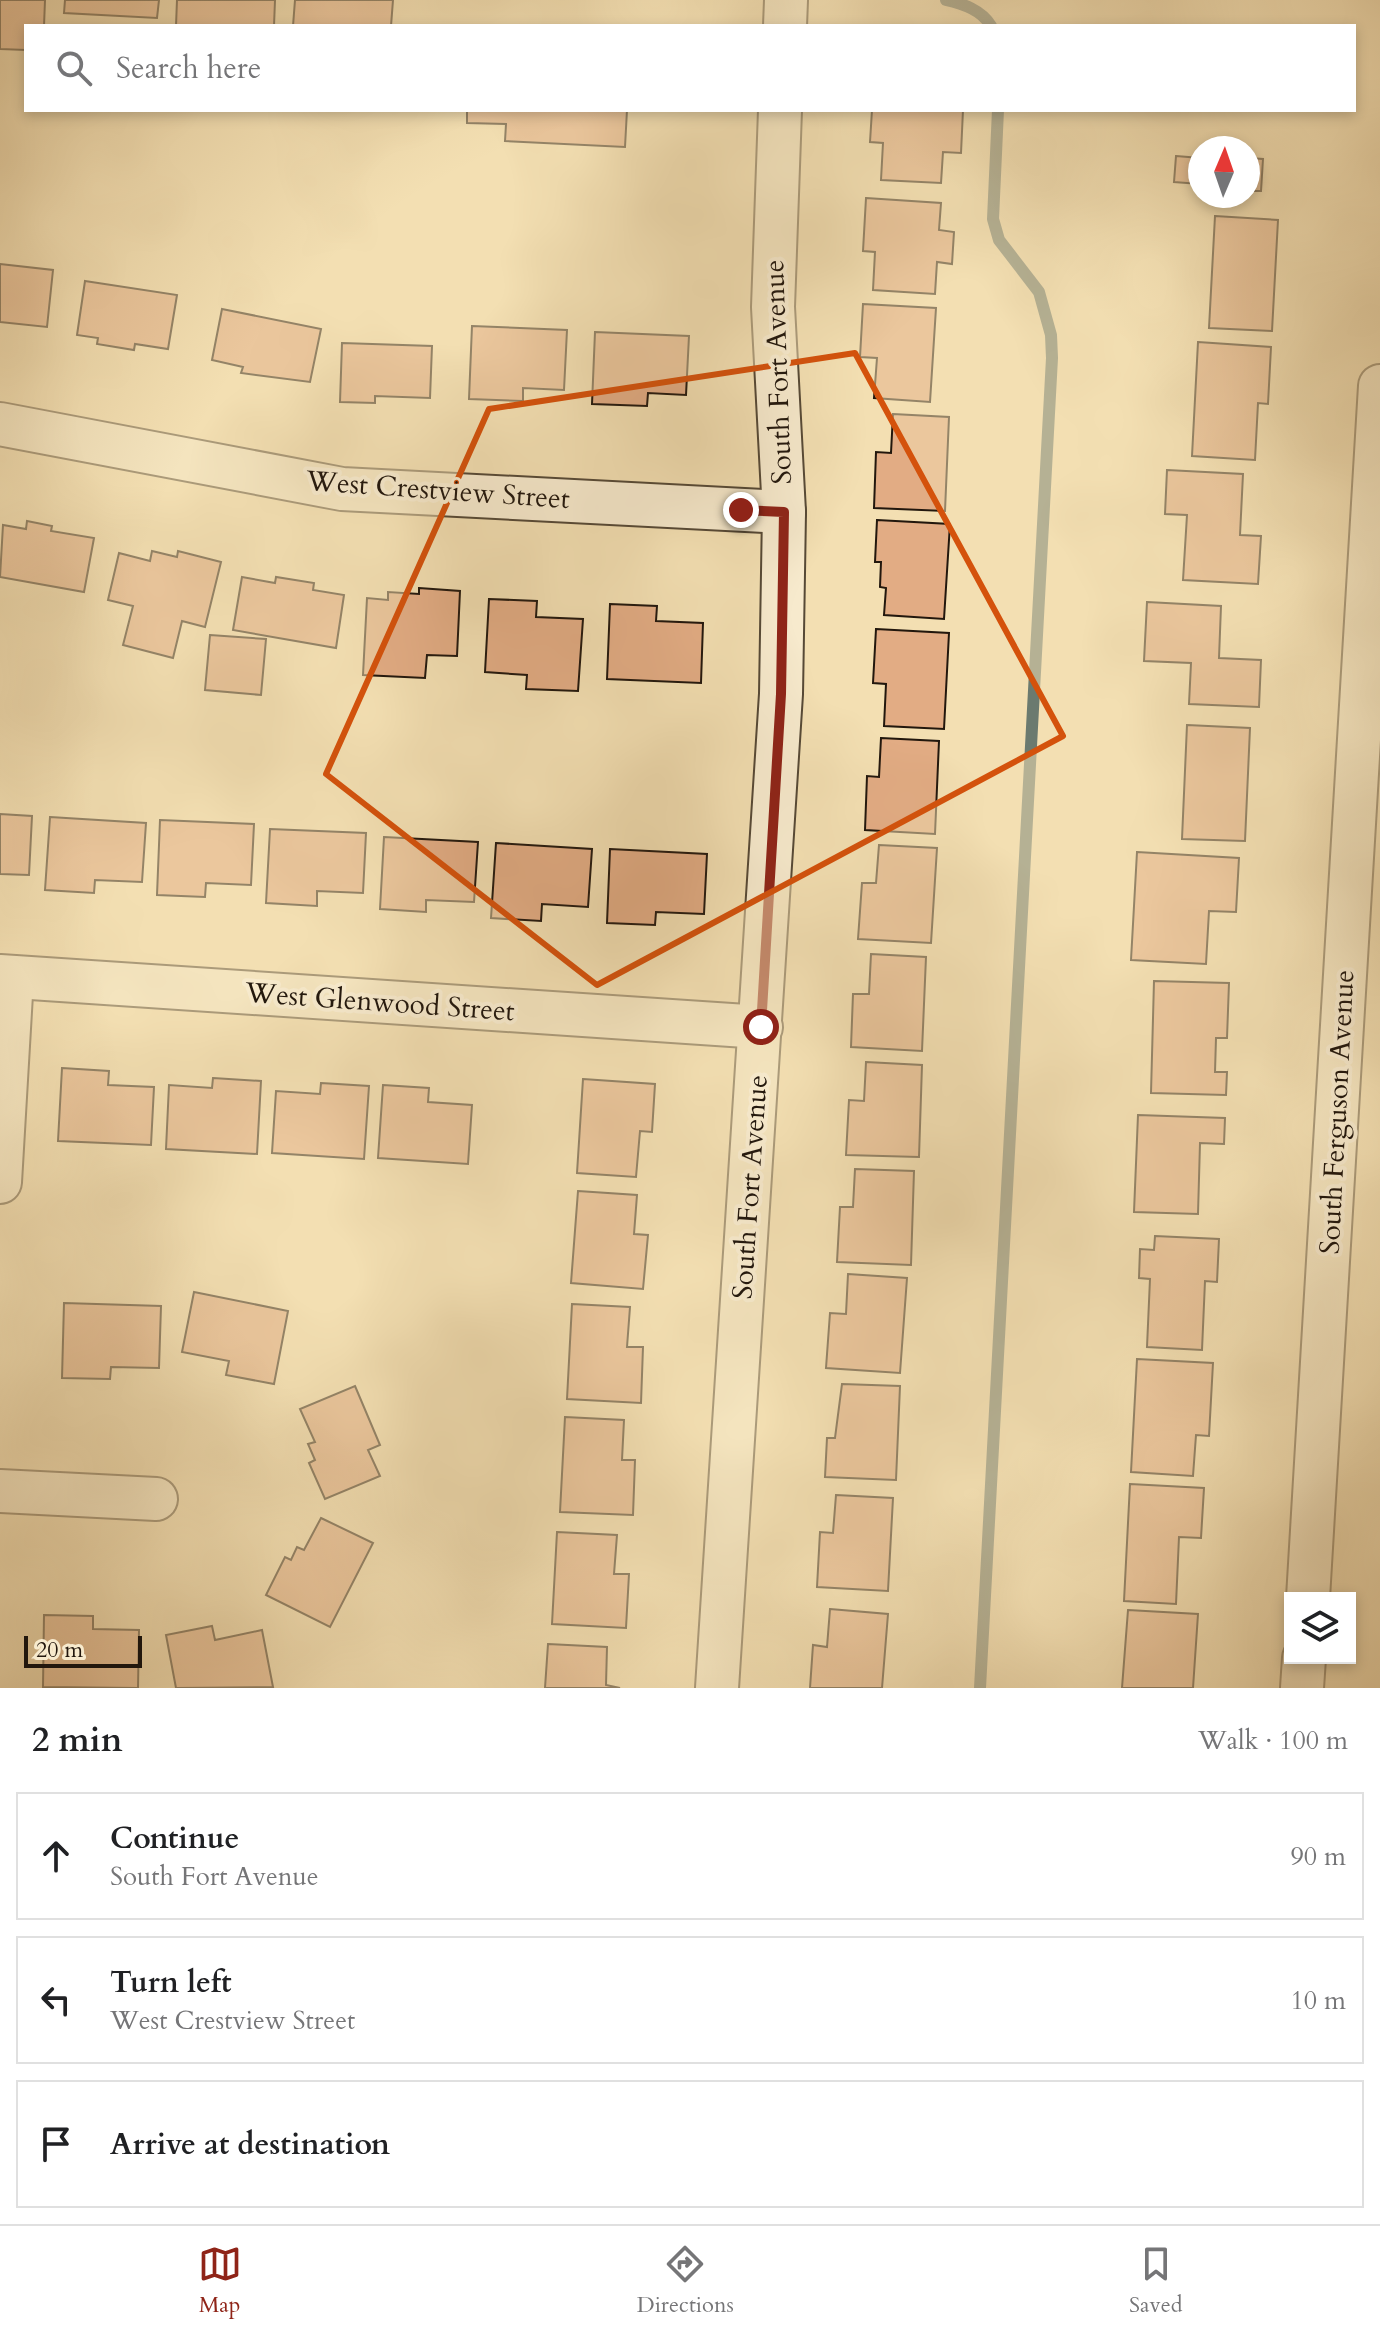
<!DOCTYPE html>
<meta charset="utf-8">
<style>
:root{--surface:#fff;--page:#f6f6f6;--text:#202124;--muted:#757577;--line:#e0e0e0;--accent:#8f2418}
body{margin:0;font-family:Cardo,serif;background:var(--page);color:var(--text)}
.controls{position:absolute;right:24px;bottom:24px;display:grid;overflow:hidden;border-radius:0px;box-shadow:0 4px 12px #0003}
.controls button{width:72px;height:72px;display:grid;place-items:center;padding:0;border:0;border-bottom:2px solid var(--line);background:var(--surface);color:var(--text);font:40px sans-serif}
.compass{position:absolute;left:1188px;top:136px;width:72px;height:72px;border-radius:50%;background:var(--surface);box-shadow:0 4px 12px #0003;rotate:2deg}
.scale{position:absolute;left:24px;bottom:20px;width:118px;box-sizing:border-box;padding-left:8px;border:4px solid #22170d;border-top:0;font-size:22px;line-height:28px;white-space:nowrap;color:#22170d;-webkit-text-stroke:6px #f7eacd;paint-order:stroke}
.stop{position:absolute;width:24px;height:24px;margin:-18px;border:6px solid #8f2418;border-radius:50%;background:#fff}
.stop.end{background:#8f2418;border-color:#fff;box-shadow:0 2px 8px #0008}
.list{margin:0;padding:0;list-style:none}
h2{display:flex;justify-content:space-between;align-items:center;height:104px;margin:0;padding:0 32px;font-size:34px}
h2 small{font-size:26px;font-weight:400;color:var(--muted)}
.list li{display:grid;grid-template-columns:52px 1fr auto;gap:24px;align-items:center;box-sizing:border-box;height:128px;margin:0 16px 16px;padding:0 16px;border:2px solid var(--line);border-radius:0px}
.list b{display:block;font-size:30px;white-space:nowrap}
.list p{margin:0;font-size:26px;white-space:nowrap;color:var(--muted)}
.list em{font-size:26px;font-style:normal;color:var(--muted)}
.icon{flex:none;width:44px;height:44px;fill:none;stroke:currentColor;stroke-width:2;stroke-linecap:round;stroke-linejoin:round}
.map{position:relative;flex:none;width:1380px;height:1688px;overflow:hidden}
.search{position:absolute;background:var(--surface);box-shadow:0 4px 12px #0003;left:24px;right:24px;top:24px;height:88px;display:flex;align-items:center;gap:20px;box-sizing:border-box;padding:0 28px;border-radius:0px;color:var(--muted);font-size:30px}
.sheet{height:536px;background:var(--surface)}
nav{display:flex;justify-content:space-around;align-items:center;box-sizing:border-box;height:112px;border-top:2px solid var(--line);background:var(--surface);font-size:22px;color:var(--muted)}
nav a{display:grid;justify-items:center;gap:4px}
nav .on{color:var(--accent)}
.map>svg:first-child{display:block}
</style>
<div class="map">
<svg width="1380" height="1688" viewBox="0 0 1380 1688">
<rect width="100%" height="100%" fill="#f3dfb2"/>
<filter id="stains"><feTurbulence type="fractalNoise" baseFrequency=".0025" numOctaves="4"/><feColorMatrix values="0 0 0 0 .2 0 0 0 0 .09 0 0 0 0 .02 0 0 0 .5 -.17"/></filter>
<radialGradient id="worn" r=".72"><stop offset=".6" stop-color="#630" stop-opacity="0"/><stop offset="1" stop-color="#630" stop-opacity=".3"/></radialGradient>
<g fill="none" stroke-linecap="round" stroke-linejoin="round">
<g stroke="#6b7a6f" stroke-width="12">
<path d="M946 0C963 4 982 10 991 26"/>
<path d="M980 1688 1052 358 1051 335 1039 292 999 240 993 219 998 110"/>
</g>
</g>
<g fill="#e2ac84" stroke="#22170d" stroke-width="2">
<path d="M0 0H45L44 26H26V50L0 49Z"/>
<path d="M65 0H159L157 18 64 13Z"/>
<path d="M177 0H275L274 26H176Z"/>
<path d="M295 0H393L391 26H293Z"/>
<path d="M467 110H627L625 147 505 141 506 124 467 123Z"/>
<path d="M872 110H963L961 153 943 152 941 183 881 180 883 143 870 142Z"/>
<path d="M1176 156 1200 158V184L1174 182Z"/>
<path d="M1248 158 1263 159 1261 191H1248Z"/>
<path d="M866 198 941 203 939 230 954 232 952 264 937 262 935 294 873 290 875 252 863 251Z"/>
<path d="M1215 216 1278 220 1272 331 1209 328Z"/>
<path d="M0 264 53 270 47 327 0 322Z"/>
<path d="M85 281 177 295 168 349 135 344 134 350 97 344 98 338 77 335Z"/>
<path d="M863 304 936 308 930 402 874 398 877 358 860 357Z"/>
<path d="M222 309 321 329 310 382 241 373 243 367 212 360Z"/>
<path d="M472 326 567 330 564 390 523 388V401L469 399Z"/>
<path d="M595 332 689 336 686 395 648 393 647 406 592 404Z"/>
<path d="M1198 342 1271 347 1268 404 1258 403 1255 460 1192 456Z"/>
<path d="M342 343 432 346 430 398 375 396V403L340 402Z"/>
<path d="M893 414 949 417 945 511 874 508 876 452 891 453Z"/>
<path d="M1167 470 1243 474 1240 535 1261 536 1258 584 1183 580 1187 515 1165 514Z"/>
<path d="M877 520 950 524 944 619 884 615 886 588 880 587 881 562H875Z"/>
<path d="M27 521 52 526 51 531 94 538 84 592 0 577 3 525 26 529Z"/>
<path d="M152 551 177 557 178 551 221 562 205 627 182 621 173 658 123 645 133 606 108 600 119 553 150 561Z"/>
<path d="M242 577 275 583 276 577 314 583 313 590 344 595 336 648 233 630Z"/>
<path d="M419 588 460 591 457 656 427 655 425 678 363 675 367 598 388 600V592L419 594Z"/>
<path d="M489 599 537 601 536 617 583 619 578 691 526 689 527 675 485 672Z"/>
<path d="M1147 602 1221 606 1219 658 1261 660 1259 707 1189 704 1191 663 1144 661Z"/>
<path d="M610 604 657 606 656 621 703 623 701 683 607 679Z"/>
<path d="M876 629 949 633 944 729 884 726 886 684 873 683Z"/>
<path d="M210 635 266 639 261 695 205 690Z"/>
<path d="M1187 725 1250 728 1245 841 1182 839Z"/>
<path d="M881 738 939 741 935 834 865 830 867 776 879 777Z"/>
<path d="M0 814 32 816 29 875 0 874Z"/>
<path d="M50 817 146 823 142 882 95 880 94 893 45 890Z"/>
<path d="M160 820 254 824 251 885 206 883 205 897 157 895Z"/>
<path d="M270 829 366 833 363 893 317 891V906L266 903Z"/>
<path d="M384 837 478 842 474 902 426 900V912L380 909Z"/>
<path d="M496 843 592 849 588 907 542 904 541 921 491 918Z"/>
<path d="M879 845 937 848 931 943 858 939 862 883H876Z"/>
<path d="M610 849 707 854 704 914 656 912 655 925 607 923Z"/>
<path d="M1137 852 1239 858 1236 912 1209 911 1206 964 1131 960Z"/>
<path d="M871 954 926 957 922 1051 851 1047 853 994H869Z"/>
<path d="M1154 981 1229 983 1227 1038H1216L1215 1072H1227L1226 1095 1151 1093Z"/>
<path d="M866 1062 922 1065 919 1157 846 1155 849 1100 864 1101Z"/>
<path d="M62 1068 109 1071 108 1085 154 1087 151 1145 58 1141Z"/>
<path d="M213 1078 261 1081 257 1154 166 1149 169 1085 212 1088Z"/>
<path d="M583 1079 655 1084 652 1132 640 1131 636 1177 577 1173Z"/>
<path d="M321 1083 369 1086 364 1159 272 1153 276 1091 320 1094Z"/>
<path d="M383 1085 429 1088 428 1102 472 1105 468 1164 378 1158Z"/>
<path d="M1138 1115 1225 1118 1224 1144 1200 1143 1198 1214 1134 1212Z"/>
<path d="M855 1169 914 1171 911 1265 837 1262 840 1207H853Z"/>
<path d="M578 1191 637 1195 634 1234 648 1235 643 1289 571 1283Z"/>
<path d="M1155 1236 1219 1239 1217 1282 1205 1281 1202 1350 1147 1347 1150 1279 1139 1278 1140 1249 1154 1250Z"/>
<path d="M848 1274 907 1278 900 1373 826 1368 830 1313 846 1314Z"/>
<path d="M194 1292 288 1311 274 1384 226 1375 229 1361 182 1352Z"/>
<path d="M64 1303 161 1306 159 1368 111 1367 110 1379 62 1378Z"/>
<path d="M572 1304 630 1307 627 1347H643L641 1403 567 1399Z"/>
<path d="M1137 1359 1213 1363 1209 1436 1196 1435 1193 1476 1131 1472Z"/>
<path d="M842 1384 900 1386 896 1480 825 1477 827 1438H835Z"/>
<path d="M355 1386 380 1445 368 1450 380 1476 325 1499 309 1463 315 1460 308 1444 315 1442 300 1409Z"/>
<path d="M565 1417 624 1420 622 1460H635L633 1515 560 1512Z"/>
<path d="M1130 1484 1204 1488 1201 1538 1179 1537 1176 1604 1124 1601Z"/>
<path d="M836 1495 893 1498 888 1591 817 1587 820 1532 833 1533Z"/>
<path d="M321 1518 373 1543 330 1627 266 1595 285 1557 291 1560 297 1547 304 1550Z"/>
<path d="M557 1532 617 1535 614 1574H629L626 1628 552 1624Z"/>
<path d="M830 1609 888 1614 882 1688H810L813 1645 827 1647Z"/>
<path d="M1128 1610 1198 1614 1193 1688H1122Z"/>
<path d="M44 1615 93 1616V1629L139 1630 138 1688 43 1687Z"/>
<path d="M212 1626 215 1640 262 1630 273 1687 176 1688 166 1635Z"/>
<path d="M548 1644 607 1647 606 1685 620 1688H545Z"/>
</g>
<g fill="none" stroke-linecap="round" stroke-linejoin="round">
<g stroke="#564936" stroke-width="46">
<g id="minor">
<path d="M785 26 786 0"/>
<path d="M0 424 342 489 784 512"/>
<path d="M0 976 761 1027"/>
<path d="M0 1182 12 977"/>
<path d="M0 1491 156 1499"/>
<path d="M1308 1598 1380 386"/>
<path d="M717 1688 781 694 784 512 773 307 780 110"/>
<path d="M1302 1688 1304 1658"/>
</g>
</g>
<use href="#minor" stroke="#f7eacd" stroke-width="42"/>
</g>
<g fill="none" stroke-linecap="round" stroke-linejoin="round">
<path stroke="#8f2418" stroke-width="10" d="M741 510 784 512 781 694 761 1027"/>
</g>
<path d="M0 0H1380V1688H0ZM855 353 1063 736 597 985 326 774 489 409Z" fill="#f3dfb2" fill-opacity=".55" fill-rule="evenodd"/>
<path fill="none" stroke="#d4520c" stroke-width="6" stroke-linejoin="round" d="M855 353 1063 736 597 985 326 774 489 409Z"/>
<g text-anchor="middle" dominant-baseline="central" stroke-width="8" stroke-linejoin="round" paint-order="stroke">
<g font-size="28" fill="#22170d" stroke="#f7eacd">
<text transform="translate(778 372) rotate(-92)">South Fort Avenue</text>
<text transform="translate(438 490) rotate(4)">West Crestview Street</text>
<text transform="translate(380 1002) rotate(4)">West Glenwood Street</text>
<text transform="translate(1337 1112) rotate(-87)">South Ferguson Avenue</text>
<text transform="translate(750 1187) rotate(-86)">South Fort Avenue</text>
</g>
</g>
<rect width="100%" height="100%" filter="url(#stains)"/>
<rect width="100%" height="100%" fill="url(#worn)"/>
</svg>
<div class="controls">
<button><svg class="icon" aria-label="layers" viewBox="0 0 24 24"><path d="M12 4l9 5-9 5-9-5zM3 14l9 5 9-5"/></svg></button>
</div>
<svg class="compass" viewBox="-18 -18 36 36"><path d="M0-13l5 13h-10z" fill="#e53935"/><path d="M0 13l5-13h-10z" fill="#757577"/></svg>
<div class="scale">20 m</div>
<div class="stop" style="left:761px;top:1027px"></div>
<div class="stop end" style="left:741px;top:510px"></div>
<div class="search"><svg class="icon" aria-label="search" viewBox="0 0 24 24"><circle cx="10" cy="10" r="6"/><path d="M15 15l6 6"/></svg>Search here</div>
</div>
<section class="sheet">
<h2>2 min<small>Walk · 100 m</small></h2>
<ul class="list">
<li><svg class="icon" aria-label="ahead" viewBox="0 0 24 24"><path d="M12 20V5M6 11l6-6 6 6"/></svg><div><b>Continue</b><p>South Fort Avenue</p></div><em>90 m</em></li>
<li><svg class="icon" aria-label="left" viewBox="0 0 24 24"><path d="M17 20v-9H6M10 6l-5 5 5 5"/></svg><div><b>Turn left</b><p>West Crestview Street</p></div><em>10 m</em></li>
<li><svg class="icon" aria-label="arrive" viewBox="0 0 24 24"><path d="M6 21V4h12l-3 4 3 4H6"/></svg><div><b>Arrive at destination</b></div></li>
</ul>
</section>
<nav>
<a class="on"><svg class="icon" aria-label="map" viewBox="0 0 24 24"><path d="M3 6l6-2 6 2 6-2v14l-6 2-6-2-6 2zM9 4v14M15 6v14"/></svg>Map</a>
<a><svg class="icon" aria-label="directions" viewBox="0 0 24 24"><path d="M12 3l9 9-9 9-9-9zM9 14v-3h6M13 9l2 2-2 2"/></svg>Directions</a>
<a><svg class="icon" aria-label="saved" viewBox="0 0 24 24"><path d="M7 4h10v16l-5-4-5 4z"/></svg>Saved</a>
</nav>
